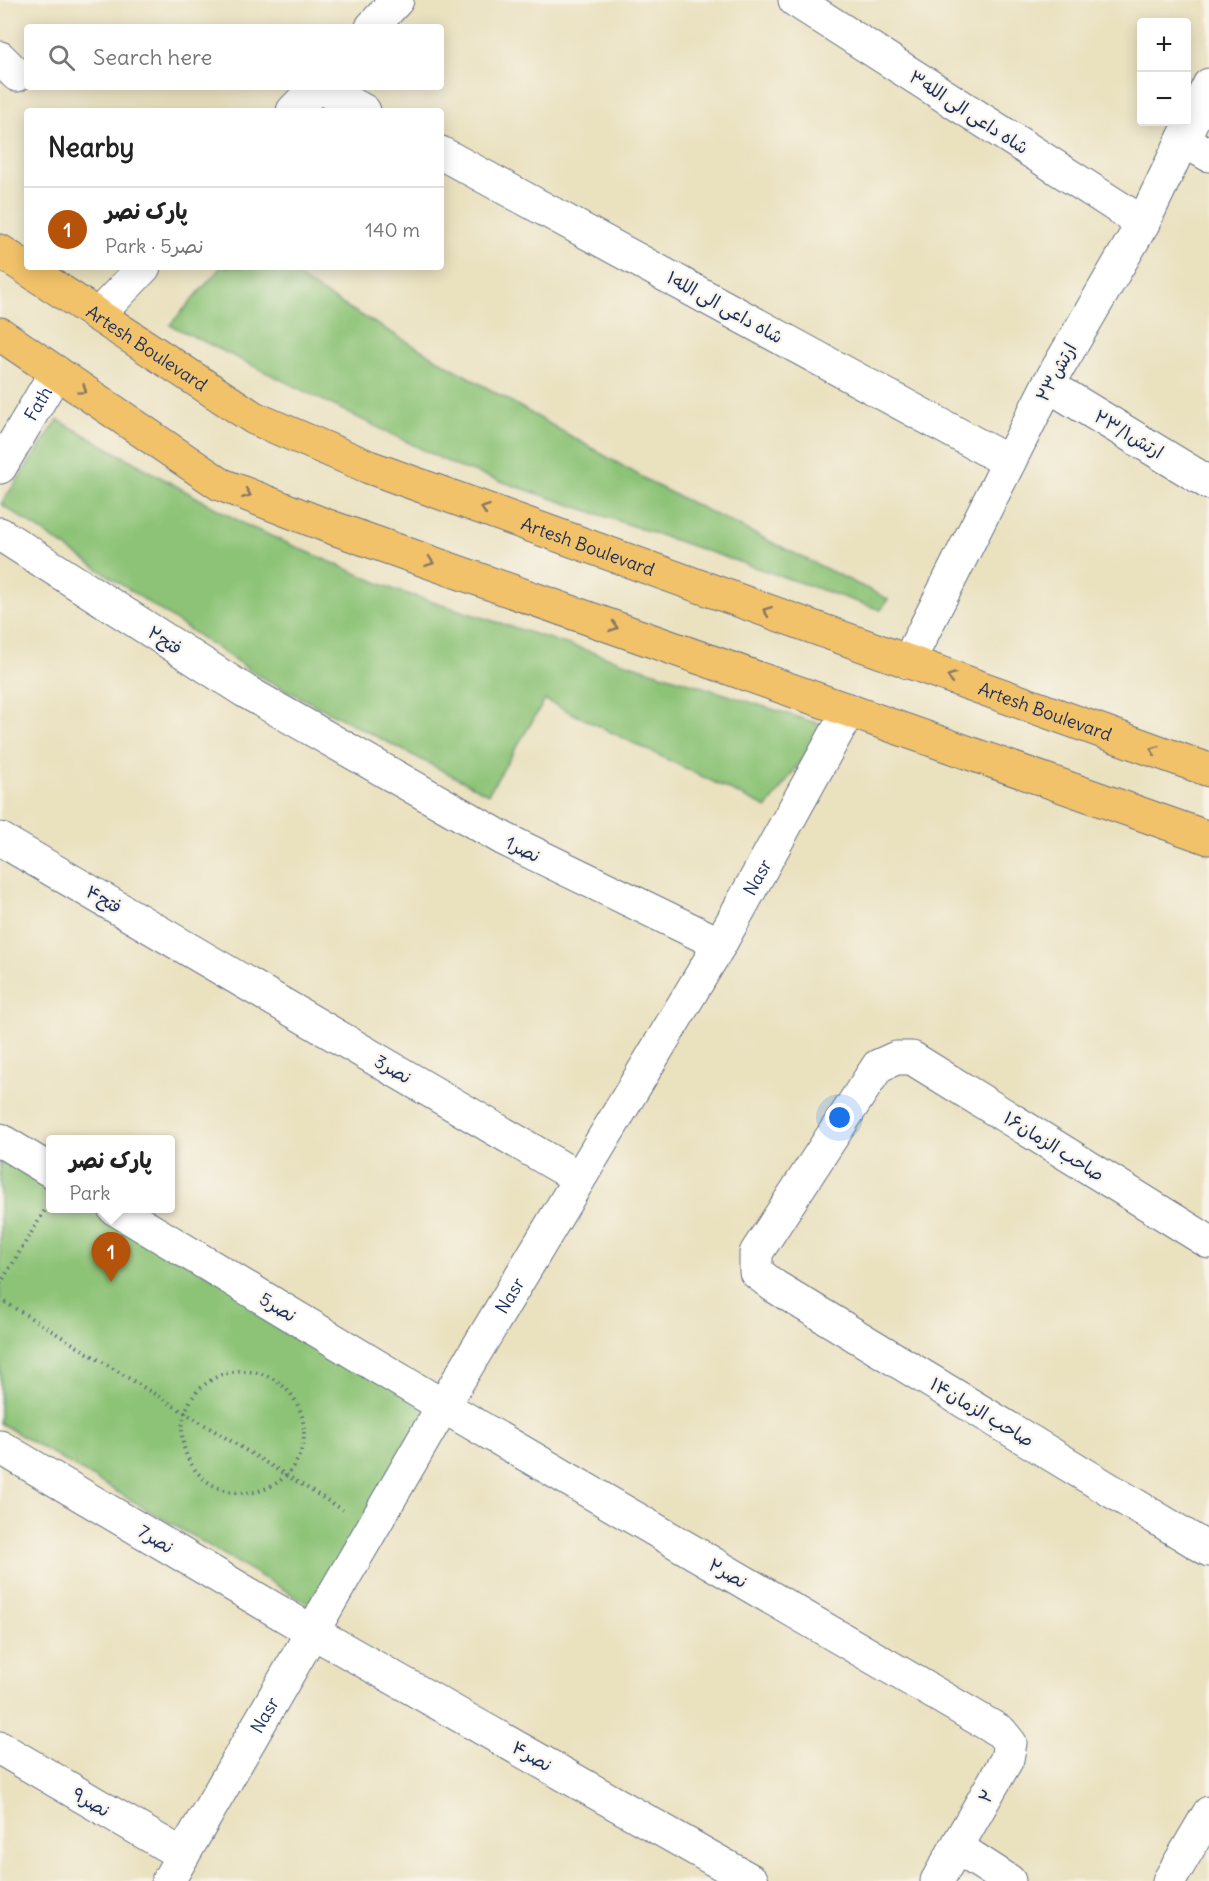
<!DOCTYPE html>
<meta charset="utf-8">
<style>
:root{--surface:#fff;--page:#f2f2f2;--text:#222;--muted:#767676;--line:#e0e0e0;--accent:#b45309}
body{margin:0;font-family:Delius,"Playpen Sans Arabic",sans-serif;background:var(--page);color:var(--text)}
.controls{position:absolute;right:18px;top:18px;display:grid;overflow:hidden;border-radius:6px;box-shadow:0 3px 15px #0003}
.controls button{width:54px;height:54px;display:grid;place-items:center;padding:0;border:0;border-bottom:2px solid var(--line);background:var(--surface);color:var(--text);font:30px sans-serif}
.you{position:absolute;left:840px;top:1118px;width:21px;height:21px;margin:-15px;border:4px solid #fff;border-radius:50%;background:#1a73e8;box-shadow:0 0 0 9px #1a73e833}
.badge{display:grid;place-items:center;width:39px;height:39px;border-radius:50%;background:var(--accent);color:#fff;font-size:20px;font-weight:700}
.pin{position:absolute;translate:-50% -50px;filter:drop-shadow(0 2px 3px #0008)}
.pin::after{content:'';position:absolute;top:32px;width:21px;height:18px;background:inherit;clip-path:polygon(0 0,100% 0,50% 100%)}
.popup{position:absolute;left:46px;top:1135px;width:129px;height:78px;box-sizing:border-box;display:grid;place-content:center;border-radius:6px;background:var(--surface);filter:drop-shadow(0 2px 4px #0005);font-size:20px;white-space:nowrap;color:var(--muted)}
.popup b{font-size:22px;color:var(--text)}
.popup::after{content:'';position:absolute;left:50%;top:100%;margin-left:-12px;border:12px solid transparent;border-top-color:var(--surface)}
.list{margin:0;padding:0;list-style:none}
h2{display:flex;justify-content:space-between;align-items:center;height:78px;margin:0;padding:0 24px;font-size:26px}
h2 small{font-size:20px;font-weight:400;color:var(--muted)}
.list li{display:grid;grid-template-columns:39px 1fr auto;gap:18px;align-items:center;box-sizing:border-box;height:84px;padding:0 24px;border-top:2px solid var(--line)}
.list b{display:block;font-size:22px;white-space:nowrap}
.list p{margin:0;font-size:20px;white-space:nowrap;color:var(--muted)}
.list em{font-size:20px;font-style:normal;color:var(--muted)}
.icon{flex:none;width:33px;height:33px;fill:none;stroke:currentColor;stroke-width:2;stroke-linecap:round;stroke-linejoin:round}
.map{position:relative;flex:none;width:1209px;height:1881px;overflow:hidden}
.search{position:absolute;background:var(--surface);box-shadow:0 3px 15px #0003;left:24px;top:24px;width:420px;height:66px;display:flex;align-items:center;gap:15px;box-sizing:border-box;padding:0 21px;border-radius:6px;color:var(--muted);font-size:22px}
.panel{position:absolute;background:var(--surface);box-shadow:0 3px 15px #0003;left:24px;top:108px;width:420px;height:162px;border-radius:6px}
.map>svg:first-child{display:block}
</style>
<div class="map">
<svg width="1209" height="1881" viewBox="0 0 1209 1881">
<rect width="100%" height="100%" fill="#f7f3e8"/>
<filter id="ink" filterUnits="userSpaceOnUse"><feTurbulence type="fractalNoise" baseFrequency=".0167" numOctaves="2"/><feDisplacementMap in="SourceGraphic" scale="12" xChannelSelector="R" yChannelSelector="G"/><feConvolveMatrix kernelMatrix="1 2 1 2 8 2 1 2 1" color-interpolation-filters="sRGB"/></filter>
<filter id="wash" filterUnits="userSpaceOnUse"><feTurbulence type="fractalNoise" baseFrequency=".008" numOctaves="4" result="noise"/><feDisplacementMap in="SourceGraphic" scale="24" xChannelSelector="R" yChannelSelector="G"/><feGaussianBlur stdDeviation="1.35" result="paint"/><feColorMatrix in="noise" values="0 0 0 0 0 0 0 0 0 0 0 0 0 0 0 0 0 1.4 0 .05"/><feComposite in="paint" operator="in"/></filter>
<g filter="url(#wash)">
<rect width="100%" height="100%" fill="#eae1bf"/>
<g fill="#8cc376" stroke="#54796a" stroke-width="1.5">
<path d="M221 267H285L321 292 659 487 888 599 881 610 456 466 170 325Z"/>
<path d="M58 420 248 526 395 590 826 726 767 808 545 700 488 794 259 676 1 504Z"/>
<path d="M0 1157 51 1186V1208L91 1209 443 1406 320 1611 0 1423Z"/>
</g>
</g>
<g filter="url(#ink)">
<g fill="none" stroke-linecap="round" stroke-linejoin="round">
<g stroke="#636d80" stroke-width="35">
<g id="minor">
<path d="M795 0 1143 223"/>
<path d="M372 27 397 0"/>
<path d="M0 58 17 75"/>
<path d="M321 87 364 111"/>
<path d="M293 111 316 87"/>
<path d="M1183 140 1209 155"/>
<path d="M441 153 1009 462"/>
<path d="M98 315 144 267"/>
<path d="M1048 385 1209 483"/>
<path id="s1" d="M0 467 56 372"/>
<path d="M0 534 245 691 504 839 720 944"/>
<path d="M908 662 1048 385 1143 223 1209 85"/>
<path d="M0 839 579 1178"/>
<path d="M0 1140 51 1171"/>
<path d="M114 1208 443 1406 1001 1732 1010 1743 1007 1759 937 1881"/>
<path d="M1209 1242 912 1058H896L878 1066 756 1253V1272L774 1286 1209 1550"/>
<path d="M0 1447 311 1631 752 1881"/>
<path d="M0 1748 183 1855"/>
<path d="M958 1848 1009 1881"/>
<path id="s2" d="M168 1881 443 1406 720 944 849 710"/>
<path d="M1169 1881 1209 1813"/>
</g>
</g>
<g stroke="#636d80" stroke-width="35">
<g id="major">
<path id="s3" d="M0 251 254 418 369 467 1209 770"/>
<path d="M0 334 220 484 325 525 1209 838"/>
</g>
</g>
<g stroke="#636d80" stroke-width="4" stroke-dasharray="1.5 4.5" stroke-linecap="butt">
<path d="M0 1284 48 1205"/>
<path d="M0 1299 343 1510"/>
<circle cx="243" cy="1432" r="61"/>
</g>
<use href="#minor" stroke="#fff" stroke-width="33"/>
<use href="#major" stroke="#f2c26a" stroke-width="33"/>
</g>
<defs><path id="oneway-chevron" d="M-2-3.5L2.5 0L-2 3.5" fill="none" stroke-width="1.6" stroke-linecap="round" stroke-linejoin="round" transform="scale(1.5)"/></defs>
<g stroke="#867864">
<use href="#oneway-chevron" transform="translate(83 390) rotate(34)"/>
<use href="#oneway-chevron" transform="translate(247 494) rotate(21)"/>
<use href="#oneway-chevron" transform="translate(485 509) rotate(-160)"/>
<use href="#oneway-chevron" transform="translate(430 562) rotate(19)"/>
<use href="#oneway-chevron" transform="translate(767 611) rotate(-160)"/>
<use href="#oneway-chevron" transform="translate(614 627) rotate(19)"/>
<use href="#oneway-chevron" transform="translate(951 677) rotate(-160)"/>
<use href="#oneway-chevron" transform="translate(1154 750) rotate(-160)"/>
</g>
</g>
<g text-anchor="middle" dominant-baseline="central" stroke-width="4.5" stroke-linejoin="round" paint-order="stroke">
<g font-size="18" fill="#1b2f5e" stroke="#f7f3e8">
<text transform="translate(969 112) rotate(33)">شاه داعی الی الله۳</text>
<text transform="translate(725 307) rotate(29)">شاه داعی الی الله۱</text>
<text stroke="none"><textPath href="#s3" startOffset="176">Artesh Boulevard</textPath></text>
<text transform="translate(1056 372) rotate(-61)">ارتش۲۳</text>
<text stroke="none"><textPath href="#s1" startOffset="74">Fath</textPath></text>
<text transform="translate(1129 434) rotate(31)">۲۳/۱ارتش</text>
<text stroke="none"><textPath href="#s3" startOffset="662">Artesh Boulevard</textPath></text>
<text transform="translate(165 640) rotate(33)">۲فتح</text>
<text stroke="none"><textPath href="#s3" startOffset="1148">Artesh Boulevard</textPath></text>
<text transform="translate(523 849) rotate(26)">1نصر</text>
<text stroke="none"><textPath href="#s2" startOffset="1164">Nasr</textPath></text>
<text transform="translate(104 899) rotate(30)">فتح۴</text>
<text transform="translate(393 1069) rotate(30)">3نصر</text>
<text transform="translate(1054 1146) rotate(32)">صاحب الزمان۱۶</text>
<text stroke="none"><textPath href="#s2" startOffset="678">Nasr</textPath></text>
<text transform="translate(278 1307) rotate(31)">5نصر</text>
<text transform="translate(982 1412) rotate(31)">صاحب الزمان۱۴</text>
<text transform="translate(156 1539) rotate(31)">7نصر</text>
<text transform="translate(728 1573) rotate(30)">نصر۲</text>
<text stroke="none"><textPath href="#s2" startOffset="192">Nasr</textPath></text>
<text transform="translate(532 1756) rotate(30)">۴نصر</text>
<text transform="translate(986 1796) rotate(-61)">۲</text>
<text transform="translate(91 1802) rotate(30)">۹نصر</text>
</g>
</g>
</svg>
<div class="controls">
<button>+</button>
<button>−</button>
</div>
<div class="you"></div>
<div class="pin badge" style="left:111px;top:1282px">1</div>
<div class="popup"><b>پارک نصر</b>Park</div>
<div class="search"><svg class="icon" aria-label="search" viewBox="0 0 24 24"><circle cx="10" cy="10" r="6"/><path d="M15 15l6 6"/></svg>Search here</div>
<section class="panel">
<h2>Nearby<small></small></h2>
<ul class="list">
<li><span class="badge">1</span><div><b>پارک نصر</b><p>Park · 5نصر</p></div><em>140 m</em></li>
</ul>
</section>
</div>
